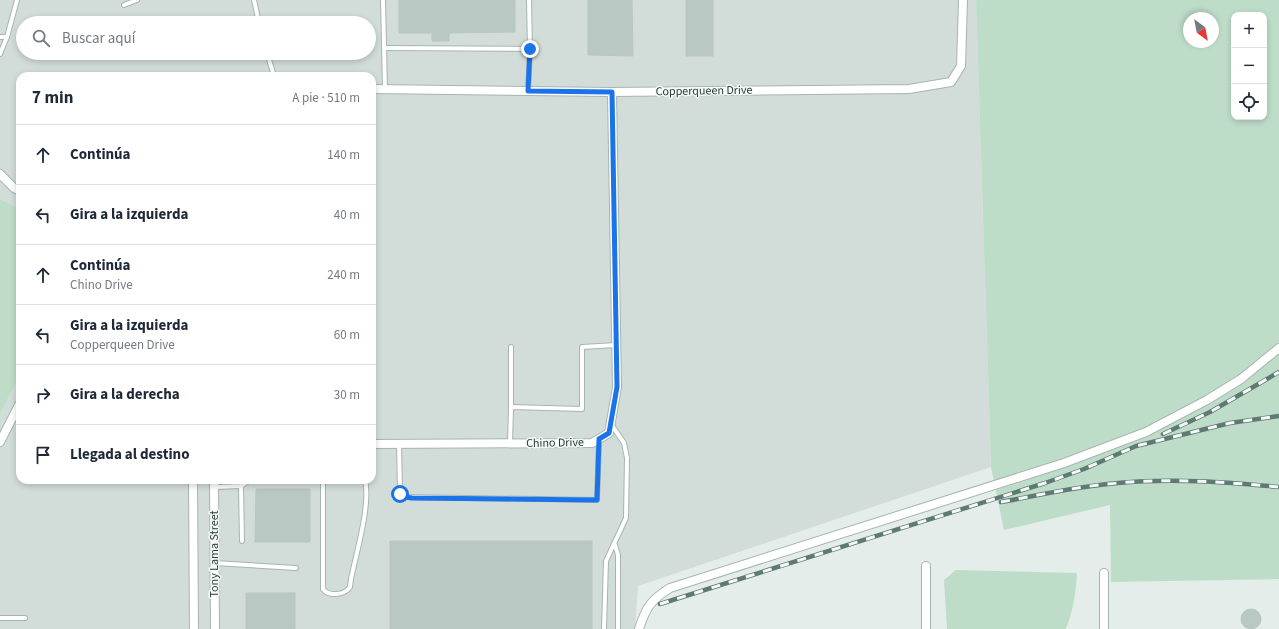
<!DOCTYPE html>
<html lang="es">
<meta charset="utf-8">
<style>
:root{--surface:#fff;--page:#f6f6f7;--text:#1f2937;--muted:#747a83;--line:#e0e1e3}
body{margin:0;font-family:"Source Sans 3",sans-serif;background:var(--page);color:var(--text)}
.controls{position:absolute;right:12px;top:12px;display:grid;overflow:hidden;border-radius:8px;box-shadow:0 2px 6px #0003}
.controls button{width:36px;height:36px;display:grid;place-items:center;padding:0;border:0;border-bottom:1px solid var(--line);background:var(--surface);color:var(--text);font:20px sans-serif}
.compass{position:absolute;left:1183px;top:12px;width:36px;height:36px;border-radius:50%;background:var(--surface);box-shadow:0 2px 6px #0003;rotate:148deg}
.stop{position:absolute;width:12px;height:12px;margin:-9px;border:3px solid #1a73e8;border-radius:50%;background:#fff}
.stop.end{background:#1a73e8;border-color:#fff;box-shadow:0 1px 4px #0008}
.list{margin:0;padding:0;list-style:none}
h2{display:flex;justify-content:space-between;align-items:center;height:52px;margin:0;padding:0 16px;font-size:17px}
h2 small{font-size:13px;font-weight:400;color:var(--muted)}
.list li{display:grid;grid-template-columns:26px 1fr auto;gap:12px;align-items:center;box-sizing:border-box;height:60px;padding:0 16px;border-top:1px solid var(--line)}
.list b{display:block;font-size:15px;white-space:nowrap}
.list p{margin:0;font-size:13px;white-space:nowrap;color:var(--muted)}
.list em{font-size:13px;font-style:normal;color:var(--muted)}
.icon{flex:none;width:22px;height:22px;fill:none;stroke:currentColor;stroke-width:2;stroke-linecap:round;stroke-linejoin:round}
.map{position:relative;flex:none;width:1279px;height:629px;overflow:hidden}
.search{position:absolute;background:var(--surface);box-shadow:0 2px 6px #0003;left:16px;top:16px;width:360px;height:44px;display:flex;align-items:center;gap:10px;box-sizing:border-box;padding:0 14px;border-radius:22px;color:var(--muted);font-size:15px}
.panel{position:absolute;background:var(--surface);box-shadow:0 2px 6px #0003;left:16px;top:72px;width:360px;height:412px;border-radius:12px}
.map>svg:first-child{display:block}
</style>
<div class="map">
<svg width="1279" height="629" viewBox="0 0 1279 629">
<rect width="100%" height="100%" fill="#e4edea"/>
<path fill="#d2ddd9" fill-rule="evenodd" d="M0 0H976L991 467 638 586 635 629H0V414L20 375V480H372V76H20V209L0 199ZM23 23H369V53H23Z"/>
<g fill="#beddc9" fill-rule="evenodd">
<path d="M976 0H1279V579L1111 582 1110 505 1004 530 991 467ZM1234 15H1264V117H1234ZM1189 18H1213V42H1189Z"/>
<path d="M0 199 20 209V375L0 414Z"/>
<path d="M956 570 1077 573C1076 593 1073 610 1066 629H947L944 580Z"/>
</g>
<g fill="#b9c8c3" stroke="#b7c6c1">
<path d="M399 0H515V32L449 33V41H432V33H399Z"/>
<path d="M588 0H632L633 56 588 55Z"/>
<rect x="686" y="0" width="27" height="56"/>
<path d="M256 489H310V542H255Z"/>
<rect x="390" y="541" width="202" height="88"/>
<rect x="246" y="593" width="49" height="36"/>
<circle cx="1251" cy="619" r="10"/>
</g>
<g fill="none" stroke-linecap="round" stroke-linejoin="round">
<g stroke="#a7b5b1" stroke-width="6">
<g id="service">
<path d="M254 0 259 23"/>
<path d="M383 0 385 89"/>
<path d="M124 5 137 0"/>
<path d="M0 37H7"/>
<path d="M384 48 530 49"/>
<path d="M267 53 274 76"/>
<path d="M0 54 7 37 17 0"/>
<path d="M528 91 530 49 529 0"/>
<path d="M511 347V407"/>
<path d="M399 444 400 491 401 495 405 497 597 500 599 439"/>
<path d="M510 444 511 407 582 409V347L616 345"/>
<path d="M323 480V589C329 597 345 595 350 587L351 579C356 554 371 504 365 480"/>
<path d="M241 486 242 541"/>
<path d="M214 487 241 486 250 480"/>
<path d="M615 545 618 555V629"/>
<path d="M215 563 296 568"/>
<path d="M0 618H25"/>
<path d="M604 629 606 561 626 518 627 458 624 443 611 424"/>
</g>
</g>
<g stroke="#a7b5b1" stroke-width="10">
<g id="minor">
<path d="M372 89 612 92 909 89 951 82 961 66 963 0"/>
<path d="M0 174 14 188 20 191"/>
<path d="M0 442 20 403"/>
<path d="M372 444 592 443 609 433 617 387 612 92"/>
<path d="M193 480 194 629"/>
<path d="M214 480 215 629"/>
<path d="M926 566V629"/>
<path d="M639 629C646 607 651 600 670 588L1064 463 1146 432 1207 400 1241 379 1279 348"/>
<path d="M1104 629V573"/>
</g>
</g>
<use href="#service" stroke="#fff" stroke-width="4"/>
<use href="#minor" stroke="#fff" stroke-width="8"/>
<g stroke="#5f7974" stroke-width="4.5">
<g id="rail">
<path d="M1163 434 1210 412 1279 372"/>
<path d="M1001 502C1040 495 1079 486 1118 483 1172 478 1226 482 1279 487"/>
<path d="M660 604 1045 483 1084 469 1136 446 1230 423 1279 416"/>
</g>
</g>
<use href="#rail" stroke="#f5f9f7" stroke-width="3" stroke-dasharray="9" stroke-linecap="butt"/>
</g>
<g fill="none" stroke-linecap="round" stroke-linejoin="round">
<path stroke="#1a73e8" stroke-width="5" d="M400 494 405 497 412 498 597 500 599 439 609 433 617 387 612 92 528 91 530 49"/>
</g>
<g text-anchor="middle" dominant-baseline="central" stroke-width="3" stroke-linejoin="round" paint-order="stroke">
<g font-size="12" fill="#243e39" stroke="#f5f9f7">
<text transform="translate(704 91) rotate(-1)">Copperqueen Drive</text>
<text transform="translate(555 443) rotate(-1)">Chino Drive</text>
<text transform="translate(214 554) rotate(-90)">Tony Lama Street</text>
</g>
</g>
</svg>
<div class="controls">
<button>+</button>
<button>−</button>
<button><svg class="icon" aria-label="locate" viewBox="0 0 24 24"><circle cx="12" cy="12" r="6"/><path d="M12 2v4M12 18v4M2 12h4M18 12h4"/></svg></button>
</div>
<svg class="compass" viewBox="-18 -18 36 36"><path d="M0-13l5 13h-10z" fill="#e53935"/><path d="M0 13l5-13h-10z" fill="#747a83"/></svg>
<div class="stop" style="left:400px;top:494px"></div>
<div class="stop end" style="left:530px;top:49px"></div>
<div class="search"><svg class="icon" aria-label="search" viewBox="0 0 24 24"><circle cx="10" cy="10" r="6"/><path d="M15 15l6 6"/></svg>Buscar aquí</div>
<section class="panel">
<h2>7 min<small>A pie · 510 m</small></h2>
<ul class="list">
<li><svg class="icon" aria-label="ahead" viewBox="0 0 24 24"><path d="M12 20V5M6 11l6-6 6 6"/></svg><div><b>Continúa</b></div><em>140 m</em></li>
<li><svg class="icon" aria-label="left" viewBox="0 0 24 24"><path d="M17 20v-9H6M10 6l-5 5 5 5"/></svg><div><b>Gira a la izquierda</b></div><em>40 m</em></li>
<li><svg class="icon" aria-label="ahead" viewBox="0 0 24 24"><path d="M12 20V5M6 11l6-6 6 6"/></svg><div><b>Continúa</b><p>Chino Drive</p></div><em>240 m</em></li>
<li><svg class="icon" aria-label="left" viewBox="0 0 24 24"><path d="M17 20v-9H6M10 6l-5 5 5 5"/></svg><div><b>Gira a la izquierda</b><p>Copperqueen Drive</p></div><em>60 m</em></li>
<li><svg class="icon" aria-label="right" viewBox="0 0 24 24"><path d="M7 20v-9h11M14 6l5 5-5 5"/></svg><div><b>Gira a la derecha</b></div><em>30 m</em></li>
<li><svg class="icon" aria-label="arrive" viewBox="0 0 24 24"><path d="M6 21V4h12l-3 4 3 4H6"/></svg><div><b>Llegada al destino</b></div></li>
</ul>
</section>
</div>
